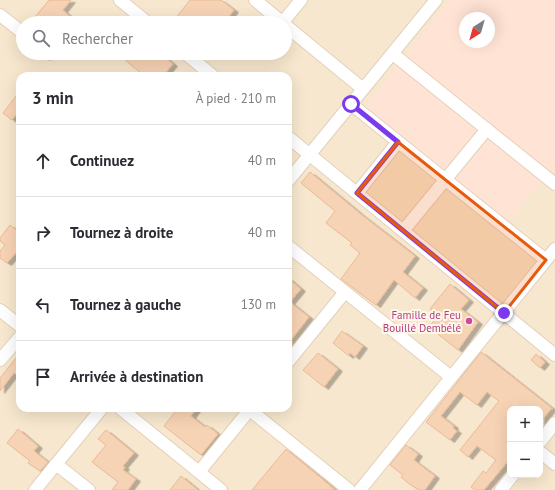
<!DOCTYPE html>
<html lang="fr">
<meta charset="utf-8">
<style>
:root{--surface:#fff;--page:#f2f2f3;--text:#2b2b33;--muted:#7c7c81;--line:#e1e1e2}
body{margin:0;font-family:"PT Sans",sans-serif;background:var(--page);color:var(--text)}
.controls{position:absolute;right:12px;bottom:12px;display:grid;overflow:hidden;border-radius:8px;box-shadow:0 4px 16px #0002}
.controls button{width:36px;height:36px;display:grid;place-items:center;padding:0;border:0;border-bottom:1px solid var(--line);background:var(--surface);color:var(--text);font:20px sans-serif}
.compass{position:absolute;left:459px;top:12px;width:36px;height:36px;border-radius:50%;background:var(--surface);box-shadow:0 4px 16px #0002;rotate:217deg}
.stop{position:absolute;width:12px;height:12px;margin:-9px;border:3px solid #7c3aed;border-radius:50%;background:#fff}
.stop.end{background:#7c3aed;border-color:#fff;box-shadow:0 1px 4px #0008}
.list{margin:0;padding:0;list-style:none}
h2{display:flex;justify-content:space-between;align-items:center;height:52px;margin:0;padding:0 16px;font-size:17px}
h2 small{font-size:13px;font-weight:400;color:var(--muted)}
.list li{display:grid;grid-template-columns:26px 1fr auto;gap:12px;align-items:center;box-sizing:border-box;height:72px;padding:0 16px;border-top:1px solid var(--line)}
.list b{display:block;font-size:15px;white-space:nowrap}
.list em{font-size:13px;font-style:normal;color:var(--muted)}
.icon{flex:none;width:22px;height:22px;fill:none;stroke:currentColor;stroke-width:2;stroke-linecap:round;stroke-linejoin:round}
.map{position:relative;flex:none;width:555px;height:490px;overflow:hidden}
.search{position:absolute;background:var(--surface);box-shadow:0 4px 16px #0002;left:16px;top:16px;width:276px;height:44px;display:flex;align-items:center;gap:10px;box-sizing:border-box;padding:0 14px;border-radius:22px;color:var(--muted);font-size:15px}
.panel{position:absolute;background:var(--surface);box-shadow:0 4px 16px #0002;left:16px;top:72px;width:276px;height:340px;border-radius:12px}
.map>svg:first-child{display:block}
</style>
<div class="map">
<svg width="555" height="490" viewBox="0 0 555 490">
<defs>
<filter id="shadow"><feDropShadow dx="4.5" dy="2.5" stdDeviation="0" flood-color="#0004"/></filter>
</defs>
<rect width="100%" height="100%" fill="#fef5e1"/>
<path fill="#f7e7ce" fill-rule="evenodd" d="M0 0H555V490H0ZM465 18H489V42H465ZM23 23H285V53H23ZM20 76H288V408H20ZM510 409H540V475H510Z"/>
<path fill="#ffe3d4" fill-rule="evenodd" d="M450 0H555V165L506 225 364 108ZM465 18H489V42H465Z"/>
<g fill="#f7d3b5" stroke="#ebba94" filter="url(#shadow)">
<path d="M49 0H71L63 10 77 23H30Z"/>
<path d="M190 0H221L234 10 224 23H180L175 19Z"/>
<path d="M117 53H160L173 64 163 76H144Z"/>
<path d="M20 91V110L12 120 3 113Z"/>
<path d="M310 172 362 215 415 256 403 272 423 288 415 298 394 280 376 305 341 279 360 253 350 245 352 243 326 223 335 211 301 183Z"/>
<path d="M10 225 20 233V256L16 253 7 263 0 258V251L5 245 0 241V238Z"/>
<path d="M288 278 301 289 290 302 309 317 288 344Z"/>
<path d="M450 284 469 300 461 309 478 322 458 350 429 327 438 316 430 309Z"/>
<path d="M342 331 363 346 355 357 350 353 349 356 333 343Z"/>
<path d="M481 352 553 409H551L540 423V409H510V459L484 490H475L471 487 483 471 486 473 496 460 477 446 468 457 460 450 499 401 487 392 477 405 460 392 441 416 454 426 453 428 457 431 450 440 426 422Z"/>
<path d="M20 353V378L14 373 0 391V378Z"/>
<path d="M318 353 338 369 324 387 303 370Z"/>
<path d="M536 354 545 362 540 368 531 360Z"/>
<path d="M178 408H197L191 416 205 427 207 425 218 434 201 455 164 426Z"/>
<path d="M18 429 38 446 34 451 48 462 40 471 28 463 30 461 7 443Z"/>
<path d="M106 430 134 453 123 466 125 467 123 470 136 479 128 490H112L118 482 92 462 106 445 98 439Z"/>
<path d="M406 445 418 454 414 460 435 476 425 490H419L408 483 401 477 403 475 390 465Z"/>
<path d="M286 449 320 477 335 490H252Z"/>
<path d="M181 476 198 490H170Z"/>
</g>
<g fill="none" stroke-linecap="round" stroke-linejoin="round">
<g stroke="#e4d1bc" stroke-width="14">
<g id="street">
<path d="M120 0 148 23"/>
<path d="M255 0 283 23"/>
<path d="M0 15 23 33"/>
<path d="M282 23 301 0"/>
<path d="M285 25 363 89"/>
<path d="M48 53 50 54"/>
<path d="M185 53 213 76"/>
<path d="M393 54 555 184"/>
<path d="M351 104 546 260"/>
<path d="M288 137 555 355"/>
<path d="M288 181 436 0"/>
<path d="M357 193 398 142"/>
<path d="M403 231 487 129"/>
<path d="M288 246 451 377"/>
<path d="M0 310 20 326"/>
<path d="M0 360 20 337"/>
<path d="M288 362 345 292"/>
<path d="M120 408 221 490"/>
<path d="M250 410 349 490"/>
<path d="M540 442 555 423"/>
<path d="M540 452 555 464"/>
<path d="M56 464 89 490"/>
<path d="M199 472 251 408"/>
<path d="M35 490 102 408"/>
<path d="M360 490 555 249"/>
<path d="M501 490 513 475"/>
</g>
</g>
<use href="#street" stroke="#fff" stroke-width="12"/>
</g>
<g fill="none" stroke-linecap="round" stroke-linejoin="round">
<path stroke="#7c3aed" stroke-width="5" d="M351 104 398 142 357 193 504 313"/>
</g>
<path fill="#e8590c" fill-opacity="0.2" stroke="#e8590c" stroke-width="3" stroke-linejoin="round" d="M398 142 546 260 504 313 357 193Z"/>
<circle fill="#d1479c" stroke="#fff8e9" stroke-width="1.5" cx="469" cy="321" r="4"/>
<g text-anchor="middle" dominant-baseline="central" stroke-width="4" stroke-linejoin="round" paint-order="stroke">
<g font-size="11" fill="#b23c85" stroke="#fff8e9" text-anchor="end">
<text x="461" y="315">Famille de Feu<tspan x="461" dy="13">Bouillé Dembélé</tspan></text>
</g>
</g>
</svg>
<div class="controls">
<button>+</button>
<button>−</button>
</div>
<svg class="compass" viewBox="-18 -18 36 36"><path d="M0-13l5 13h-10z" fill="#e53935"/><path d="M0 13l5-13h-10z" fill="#7c7c81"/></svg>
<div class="stop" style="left:351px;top:104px"></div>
<div class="stop end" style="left:504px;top:313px"></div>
<div class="search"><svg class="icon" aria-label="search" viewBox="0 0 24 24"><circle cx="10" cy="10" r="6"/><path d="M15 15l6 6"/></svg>Rechercher</div>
<section class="panel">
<h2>3 min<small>À pied · 210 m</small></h2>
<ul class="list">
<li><svg class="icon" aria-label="ahead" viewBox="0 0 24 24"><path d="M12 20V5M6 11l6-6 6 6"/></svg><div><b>Continuez</b></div><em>40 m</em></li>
<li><svg class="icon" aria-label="right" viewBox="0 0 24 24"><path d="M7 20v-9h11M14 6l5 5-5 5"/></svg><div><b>Tournez à droite</b></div><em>40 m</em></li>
<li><svg class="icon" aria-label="left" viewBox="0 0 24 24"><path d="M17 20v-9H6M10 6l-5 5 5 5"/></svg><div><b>Tournez à gauche</b></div><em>130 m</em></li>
<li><svg class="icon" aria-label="arrive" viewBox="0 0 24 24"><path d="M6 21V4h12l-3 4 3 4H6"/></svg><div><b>Arrivée à destination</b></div></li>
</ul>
</section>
</div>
